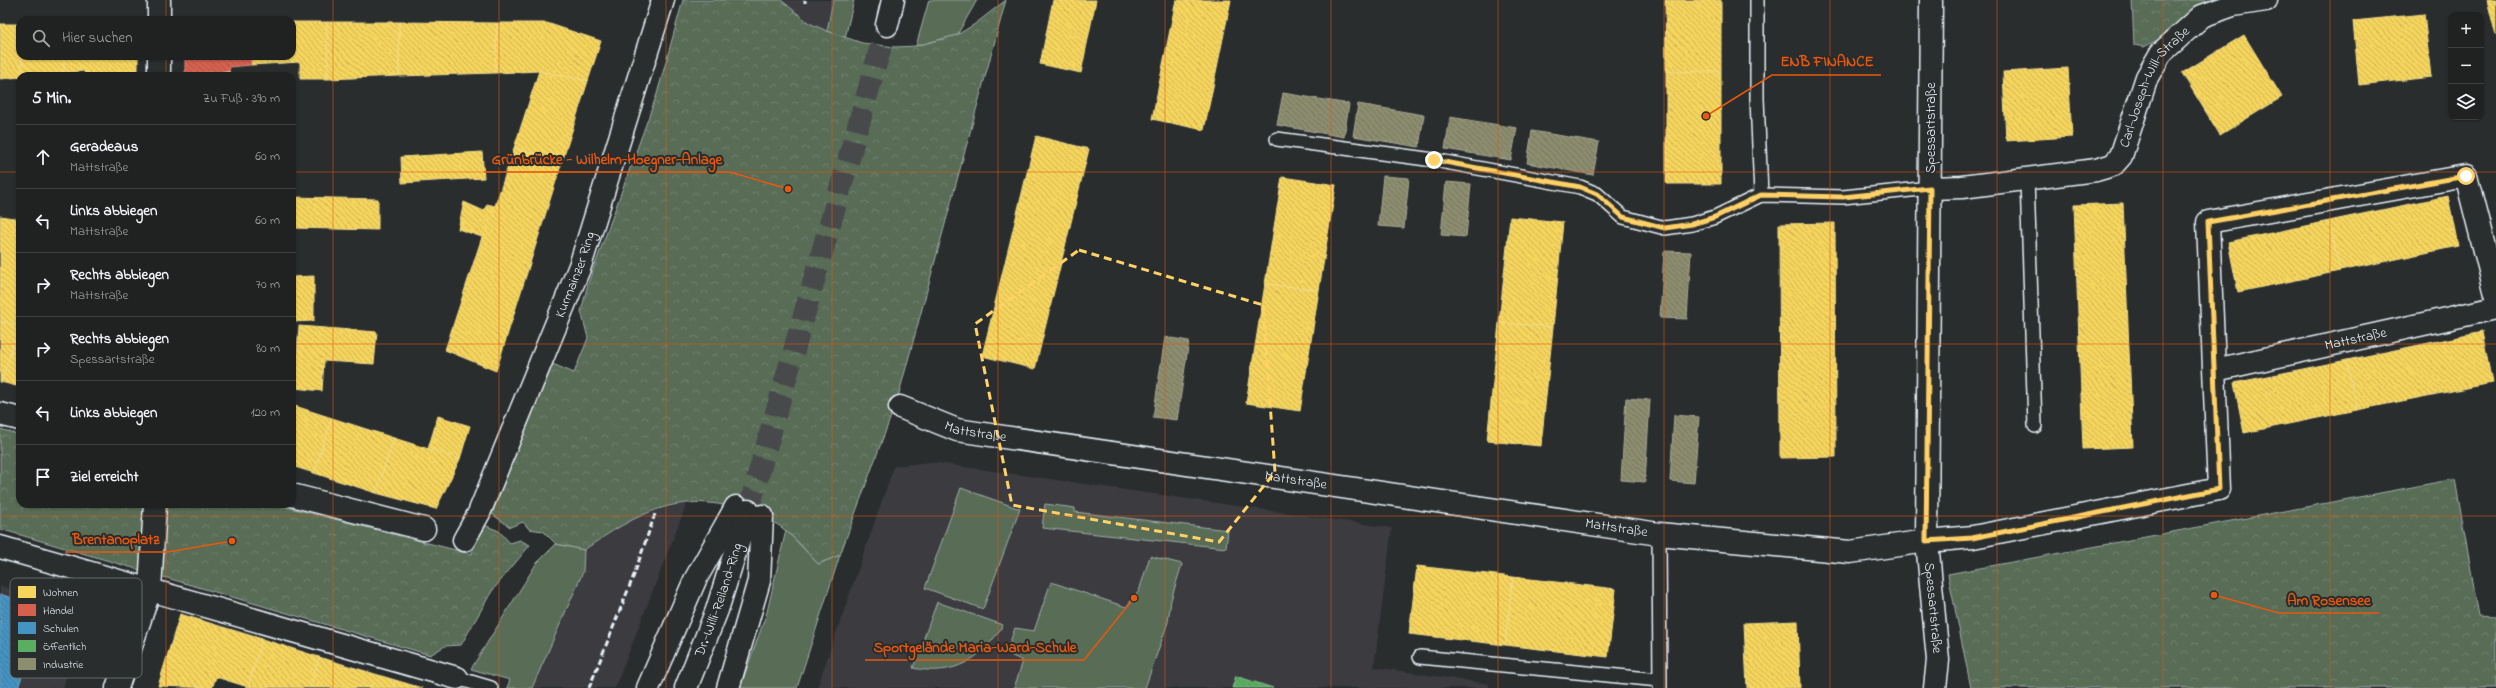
<!DOCTYPE html>
<html lang="de">
<meta charset="utf-8">
<style>
:root{--surface:#202222;--page:#282a2a;--text:#f1f3f6;--muted:#a2a4a5;--line:#3d3f40}
body{margin:0;font-family:"Indie Flower",sans-serif;background:var(--page);color:var(--text)}
.controls{position:absolute;right:12px;top:12px;display:grid;overflow:hidden;border-radius:8px;box-shadow:0 1px 3px #0004}
.controls button{width:36px;height:36px;display:grid;place-items:center;padding:0;border:0;border-bottom:1px solid var(--line);background:var(--surface);color:var(--text);font:20px sans-serif}
.stop{position:absolute;width:12px;height:12px;margin:-9px;border:3px solid #ffd166;border-radius:50%;background:#fff}
.stop.end{background:#ffd166;border-color:#fff;box-shadow:0 1px 4px #0008}
.list{margin:0;padding:0;list-style:none}
h2{display:flex;justify-content:space-between;align-items:center;height:52px;margin:0;padding:0 16px;font-size:17px}
h2 small{font-size:13px;font-weight:400;color:var(--muted)}
.list li{display:grid;grid-template-columns:26px 1fr auto;gap:12px;align-items:center;box-sizing:border-box;height:64px;padding:0 16px;border-top:1px solid var(--line)}
.list b{display:block;font-size:15px;white-space:nowrap}
.list p{margin:0;font-size:13px;white-space:nowrap;color:var(--muted)}
.list em{font-size:13px;font-style:normal;color:var(--muted)}
.icon{flex:none;width:22px;height:22px;fill:none;stroke:currentColor;stroke-width:2;stroke-linecap:round;stroke-linejoin:round}
.map{position:relative;flex:none;width:2496px;height:688px;overflow:hidden}
.search{position:absolute;background:var(--surface);box-shadow:0 1px 3px #0004;left:16px;top:16px;width:280px;height:44px;display:flex;align-items:center;gap:10px;box-sizing:border-box;padding:0 14px;border-radius:12px;color:var(--muted);font-size:15px}
.panel{position:absolute;background:var(--surface);box-shadow:0 1px 3px #0004;left:16px;top:72px;width:280px;height:436px;border-radius:12px}
.map>svg:first-child{display:block}
</style>
<div class="map">
<svg width="2496" height="688" viewBox="0 0 2496 688">
<defs>
<pattern id="forest-crowns" width="20" height="18" patternUnits="userSpaceOnUse"><rect width="20" height="18" fill="#586c57"/><path d="M2 6a3 3 0 1 1 6 0M12 15a3 3 0 1 1 6 0" fill="none" stroke="#708170"/></pattern>
<pattern id="homes-back-hatch" width="6" height="6" patternUnits="userSpaceOnUse"><rect width="6" height="6" fill="#f6d55c"/><path d="M-1 5l2 2M0 0l6 6M5-1l2 2" fill="none" stroke="#cab258"/></pattern>
<pattern id="shops-back-hatch" width="6" height="6" patternUnits="userSpaceOnUse"><rect width="6" height="6" fill="#d6604d"/><path d="M-1 5l2 2M0 0l6 6M5-1l2 2" fill="none" stroke="#a4584c"/></pattern>
<pattern id="schools-back-hatch" width="6" height="6" patternUnits="userSpaceOnUse"><rect width="6" height="6" fill="#4393c3"/><path d="M-1 5l2 2M0 0l6 6M5-1l2 2" fill="none" stroke="#447999"/></pattern>
<pattern id="public-back-hatch" width="6" height="6" patternUnits="userSpaceOnUse"><rect width="6" height="6" fill="#5aae61"/><path d="M-1 5l2 2M0 0l6 6M5-1l2 2" fill="none" stroke="#548f5a"/></pattern>
<pattern id="industry-back-hatch" width="6" height="6" patternUnits="userSpaceOnUse"><rect width="6" height="6" fill="#8c8c6e"/><path d="M-1 5l2 2M0 0l6 6M5-1l2 2" fill="none" stroke="#747461"/></pattern>
</defs>
<rect width="100%" height="100%" fill="#2a2d2e"/>
<filter id="ink" filterUnits="userSpaceOnUse"><feTurbulence type="fractalNoise" baseFrequency=".025" numOctaves="2"/><feDisplacementMap in="SourceGraphic" scale="8" xChannelSelector="R" yChannelSelector="G"/><feConvolveMatrix kernelMatrix="1 2 1 2 8 2 1 2 1" color-interpolation-filters="sRGB"/></filter>
<g filter="url(#ink)">
<g fill="#3a3b41">
<path d="M781 0H833L827 31 809 23Z"/>
<path d="M930 462 1392 528 1374 667 1489 684V688H817L894 466Z"/>
<path d="M687 503 615 688H532L583 572 584 550 622 523 646 513Z"/>
<path d="M0 586 86 612 63 688H0Z"/>
</g>
<g fill="#586c57" stroke="#a0aea8">
<path d="M833 0H854L845 38 827 31Z"/>
<path d="M929 0H977L957 35 916 46Z"/>
<path d="M961 488 1020 509 983 609 925 588Z"/>
<path d="M1045 504 1075 508V512L1228 530 1226 548 1042 528Z"/>
<path d="M786 530 818 564 840 555 797 688H740L767 612Z"/>
<path d="M556 544 584 550 583 572 532 688H507L510 680 471 669 536 564Z"/>
<path d="M1150 556 1182 564 1171 600 1168 622 1145 688H1014L1023 661 1006 653 1015 628 1034 631 1051 582 1126 607 1139 591Z"/>
<path d="M937 602 1003 625C982 659 954 677 913 668Z"/>
</g>
<g fill="url(#forest-crowns)" stroke="#a0aea8">
<path d="M683 0H781L809 23 827 31 862 43 895 47 916 46 957 35 975 24 1006 0 898 397 840 555 818 564C808 553 798 541 786 531 776 522 761 516 748 512 682 488 637 513 584 550L556 544 543 531 529 529 523 522 510 527 492 514 548 362 574 373 588 338 581 311 588 284 657 94Z"/>
<path d="M2132 0H2223L2208 2 2183 18 2169 34 2144 47 2134 45Z"/>
<path d="M0 429 20 435V504H275L471 554 484 525 499 531 510 543 520 540 530 545 492 591 461 645 445 646 430 655 0 529Z"/>
<path d="M2455 479 2479 616 2496 617V688H1971L1948 574Z"/>
</g>
<g fill="url(#homes-back-hatch)" stroke="#f2dd8b">
<path d="M1053 0H1096L1081 73 1040 64Z"/>
<path d="M1176 0H1231L1204 130 1152 119Z"/>
<path d="M1665 0H1721V71L1666 72Z"/>
<path d="M2487 0H2496V36Z"/>
<path d="M2424 14 2431 77 2359 85 2353 21Z"/>
<path d="M292 22H327L328 79H300V62L251 65V56H292Z"/>
<path d="M327 22H399V76L328 79Z"/>
<path d="M399 22 497 23 495 73 399 76Z"/>
<path d="M497 23H547L601 41 588 81 539 71 495 73Z"/>
<path d="M0 24H20L22 76 20 77 0 79Z"/>
<path d="M2244 35 2282 97 2220 135 2182 73Z"/>
<path d="M22 56H64V73L22 76Z"/>
<path d="M64 56H138V76H85L84 71 64 73Z"/>
<path d="M2068 68 2072 137 2006 141 2003 72Z"/>
<path d="M229 71 230 76H185V74Z"/>
<path d="M539 71 588 81 562 162 514 148Z"/>
<path d="M1721 71V184H1666V72Z"/>
<path d="M1036 136 1089 149 1035 369 982 356Z"/>
<path d="M514 148 562 162 496 371 445 350 482 237 458 229 464 202 484 211 487 204 495 206Z"/>
<path d="M482 152 484 178 402 183 401 157Z"/>
<path d="M1282 177 1336 185 1319 290 1265 284Z"/>
<path d="M2448 196 2458 246 2340 271 2329 221Z"/>
<path d="M292 197 378 199V230L292 228Z"/>
<path d="M2123 203 2133 447 2083 449 2074 205Z"/>
<path d="M0 216 20 219 19 327 0 321Z"/>
<path d="M1510 217 1563 222 1553 327 1499 323Z"/>
<path d="M2329 221 2340 271 2238 292 2228 242Z"/>
<path d="M1835 223 1836 457 1780 458 1779 224Z"/>
<path d="M314 276V321L292 322V277Z"/>
<path d="M1265 284 1319 290 1300 411 1246 403Z"/>
<path d="M0 321 19 327 1 382H0Z"/>
<path d="M1499 323 1553 327 1541 446 1487 441Z"/>
<path d="M299 326 377 332 374 364 324 361 322 391 294 388Z"/>
<path d="M19 327H20V387L1 382Z"/>
<path d="M2482 332 2492 383 2357 410 2347 360Z"/>
<path d="M2347 360 2357 410 2244 433 2234 383Z"/>
<path d="M292 405 332 418 314 473 292 466Z"/>
<path d="M438 416 470 426 460 459 428 449Z"/>
<path d="M332 418 394 438 376 493 314 473Z"/>
<path d="M394 438 460 459 436 509 376 493Z"/>
<path d="M1417 566 1513 577 1505 645 1409 634Z"/>
<path d="M1513 577 1616 589 1608 657 1505 645Z"/>
<path d="M180 614 262 639 248 687 216 677 212 688 158 686Z"/>
<path d="M1798 621 1800 688H1747L1744 623Z"/>
<path d="M262 639 319 657 310 688 248 687Z"/>
<path d="M319 657 395 680 393 688H310Z"/>
<path d="M395 680 422 688H393Z"/>
</g>
<path fill="url(#shops-back-hatch)" stroke="#db8c80" d="M185 56H251V65L230 67 229 71 185 74Z"/>
<path fill="url(#schools-back-hatch)" stroke="#74afd3" d="M0 594 78 621 60 676 26 664 18 688H0Z"/>
<path fill="url(#public-back-hatch)" stroke="#85c28e" d="M1236 676 1273 688H1232Z"/>
<g fill="url(#industry-back-hatch)" stroke="#a8aa97">
<path d="M1283 93 1349 104 1344 137 1277 125Z"/>
<path d="M1358 104 1424 115 1419 147 1353 136Z"/>
<path d="M1450 117 1517 128 1511 160 1445 149Z"/>
<path d="M1532 131 1599 142 1593 175 1527 163Z"/>
<path d="M1383 176 1409 178 1404 228 1378 226Z"/>
<path d="M1446 182 1471 184 1466 237 1441 235Z"/>
<path d="M1664 251 1691 252 1687 319 1660 318Z"/>
<path d="M1165 337 1189 341 1177 420 1153 417Z"/>
<path d="M1626 398 1650 400 1645 482 1621 480Z"/>
<path d="M1674 415 1699 417 1694 483 1670 481Z"/>
</g>
<g fill="none" stroke-linecap="round" stroke-linejoin="round">
<path stroke="#464a4c" stroke-width="22" stroke-dasharray="22 11" stroke-linecap="butt" d="M748 511 887 25"/>
<g stroke="#e8f1f8" stroke-width="16">
<g id="service">
<path d="M1757 0V98L1761 195"/>
<path d="M1277 139 1434 160 1580 187 1597 194 1623 217 1665 228 1692 224 1715 217 1761 195 1843 197 1930 188"/>
<path d="M2027 179 2035 426"/>
<path d="M1659 534 1660 688"/>
<path d="M1420 657 1659 680"/>
<path d="M457 678 491 688"/>
</g>
</g>
<g stroke="#e8f1f8" stroke-width="25">
<g id="minor">
<path d="M159 20V0"/>
<path d="M159 76V56"/>
<path id="s1" d="M1930 188 1962 187 2096 170 2113 165 2121 156 2147 77 2161 53 2202 16 2233 5 2266 0"/>
<path id="s2" d="M2215 370 2496 308"/>
<path id="s3" d="M900 407 957 430 1659 534 1850 552 1927 541 1973 537 2219 489 2208 222 2466 176 2496 294"/>
<path d="M0 414 20 419"/>
<path d="M292 495 424 529"/>
<path id="s4" d="M464 540 479 513 580 266 663 0"/>
<path d="M0 547 457 678"/>
<path d="M117 688 150 589 155 504"/>
</g>
</g>
<g stroke="#e8f1f8" stroke-width="25">
<g id="tertiary">
<path id="s5" d="M1931 0 1927 541 1938 660 1935 688"/>
</g>
</g>
<g stroke="#e8f1f8" stroke-width="25">
<g id="trunk">
<path d="M887 25 893 0"/>
<path d="M648 688 695 580 736 507"/>
<path id="s6" d="M686 688 717 610 748 511"/>
<path d="M728 688 759 581 762 516"/>
</g>
</g>
<use href="#service" stroke="#2a2d2e" stroke-width="13"/>
<use href="#minor" stroke="#2a2d2e" stroke-width="22"/>
<use href="#tertiary" stroke="#2a2d2e" stroke-width="22"/>
<use href="#trunk" stroke="#2a2d2e" stroke-width="22"/>
<g stroke="#e8f1f8" stroke-width="3" stroke-dasharray="6 3" stroke-linecap="butt">
<path d="M805 3V0"/>
<path d="M589 688 634 575 655 514"/>
</g>
</g>
</g>
<g fill="none" stroke-linecap="round" stroke-linejoin="round" filter="url(#ink)">
<path stroke="#ffd166" stroke-width="5" d="M1434 160 1580 187 1597 194 1623 217 1665 228 1692 224 1715 217 1761 195 1843 197 1930 188 1926 541 1972 538 2219 489 2208 222 2466 176"/>
</g>
<path fill="none" stroke="#ffd166" stroke-width="3" stroke-dasharray="8 5" stroke-linejoin="round" d="M1079 250 1263 305 1275 472 1219 542 1012 505 975 324Z"/>
<path fill="none" stroke="#e8590c" stroke-width="1" stroke-opacity="0.55" d="M166 0V20M333 0V688M499 0V688M666 0V688M832 0V688M998 0V688M1165 0V688M1331 0V688M1498 0V688M1664 0V688M1830 0V688M1997 0V688M2163 0V688M2330 0V688M166 56V76M0 172H20M292 172H2496M0 344H20M292 344H2496M166 504V688M0 516H2496"/>
<g text-anchor="middle" dominant-baseline="central" stroke-width="4" stroke-linejoin="round" paint-order="stroke">
<g font-size="14" fill="#e8f1f8" stroke="#2a2d2e">
<text stroke="none"><textPath href="#s1" startOffset="275">Carl-Joseph-Will-Straße</textPath></text>
<text transform="translate(1931 128) rotate(-90)">Spessartstraße</text>
<text stroke="none"><textPath href="#s4" startOffset="288">Kurmainzer Ring</textPath></text>
<text stroke="none"><textPath href="#s2" startOffset="144">Mattstraße</textPath></text>
<text stroke="none"><textPath href="#s3" startOffset="80">Mattstraße</textPath></text>
<text stroke="none"><textPath href="#s3" startOffset="404">Mattstraße</textPath></text>
<text stroke="none"><textPath href="#s3" startOffset="728">Mattstraße</textPath></text>
<text stroke="none"><textPath href="#s6" startOffset="94">Dr.-Willi-Reiland-Ring</textPath></text>
<text stroke="none"><textPath href="#s5" startOffset="608">Spessartstraße</textPath></text>
</g>
</g>
<rect x="10" y="578" width="132" height="100" rx="6" fill="#2a2d2e" stroke="#63686b" stroke-width="1"/>
<rect x="18" y="586" width="18" height="12" fill="#f6d55c"/>
<rect x="18" y="604" width="18" height="12" fill="#d6604d"/>
<rect x="18" y="622" width="18" height="12" fill="#4393c3"/>
<rect x="18" y="640" width="18" height="12" fill="#5aae61"/>
<rect x="18" y="658" width="18" height="12" fill="#8c8c6e"/>
<g font-size="11" fill="#e8f1f8">
<text x="43" y="596">Wohnen</text>
<text x="43" y="614">Handel</text>
<text x="43" y="632">Schulen</text>
<text x="43" y="650">Öffentlich</text>
<text x="43" y="668">Industrie</text>
</g>
<path fill="none" stroke="#e8590c" stroke-width="1.5" d="M1706 116L1772 75H1881M788 189L730 172H484M232 541L168 552H65M2214 595L2279 613H2379M1134 598L1084 660H865"/>
<g fill="#e8590c" stroke="#2a2d2e" stroke-width="1.5">
<circle cx="1706" cy="116" r="4"/>
<circle cx="788" cy="189" r="4"/>
<circle cx="232" cy="541" r="4"/>
<circle cx="2214" cy="595" r="4"/>
<circle cx="1134" cy="598" r="4"/>
</g>
<g font-size="15" text-anchor="middle" font-weight="bold" fill="#e8590c" stroke="#2a2d2e" stroke-width="4" stroke-linejoin="round" paint-order="stroke">
<text x="1827" y="66">ENB FINANCE</text>
<text x="607" y="164">Grünbrücke - Wilhelm-Hoegner-Anlage</text>
<text x="116" y="544">Brentanoplatz</text>
<text x="2329" y="605">Am Rosensee</text>
<text x="975" y="652">Sportgelände Maria-Ward-Schule</text>
</g>
</svg>
<div class="controls">
<button>+</button>
<button>−</button>
<button><svg class="icon" aria-label="layers" viewBox="0 0 24 24"><path d="M12 4l9 5-9 5-9-5zM3 14l9 5 9-5"/></svg></button>
</div>
<div class="stop" style="left:2466px;top:176px"></div>
<div class="stop end" style="left:1434px;top:160px"></div>
<div class="search"><svg class="icon" aria-label="search" viewBox="0 0 24 24"><circle cx="10" cy="10" r="6"/><path d="M15 15l6 6"/></svg>Hier suchen</div>
<section class="panel">
<h2>5 Min.<small>Zu Fuß · 390 m</small></h2>
<ul class="list">
<li><svg class="icon" aria-label="ahead" viewBox="0 0 24 24"><path d="M12 20V5M6 11l6-6 6 6"/></svg><div><b>Geradeaus</b><p>Mattstraße</p></div><em>60 m</em></li>
<li><svg class="icon" aria-label="left" viewBox="0 0 24 24"><path d="M17 20v-9H6M10 6l-5 5 5 5"/></svg><div><b>Links abbiegen</b><p>Mattstraße</p></div><em>60 m</em></li>
<li><svg class="icon" aria-label="right" viewBox="0 0 24 24"><path d="M7 20v-9h11M14 6l5 5-5 5"/></svg><div><b>Rechts abbiegen</b><p>Mattstraße</p></div><em>70 m</em></li>
<li><svg class="icon" aria-label="right" viewBox="0 0 24 24"><path d="M7 20v-9h11M14 6l5 5-5 5"/></svg><div><b>Rechts abbiegen</b><p>Spessartstraße</p></div><em>80 m</em></li>
<li><svg class="icon" aria-label="left" viewBox="0 0 24 24"><path d="M17 20v-9H6M10 6l-5 5 5 5"/></svg><div><b>Links abbiegen</b></div><em>120 m</em></li>
<li><svg class="icon" aria-label="arrive" viewBox="0 0 24 24"><path d="M6 21V4h12l-3 4 3 4H6"/></svg><div><b>Ziel erreicht</b></div></li>
</ul>
</section>
</div>
